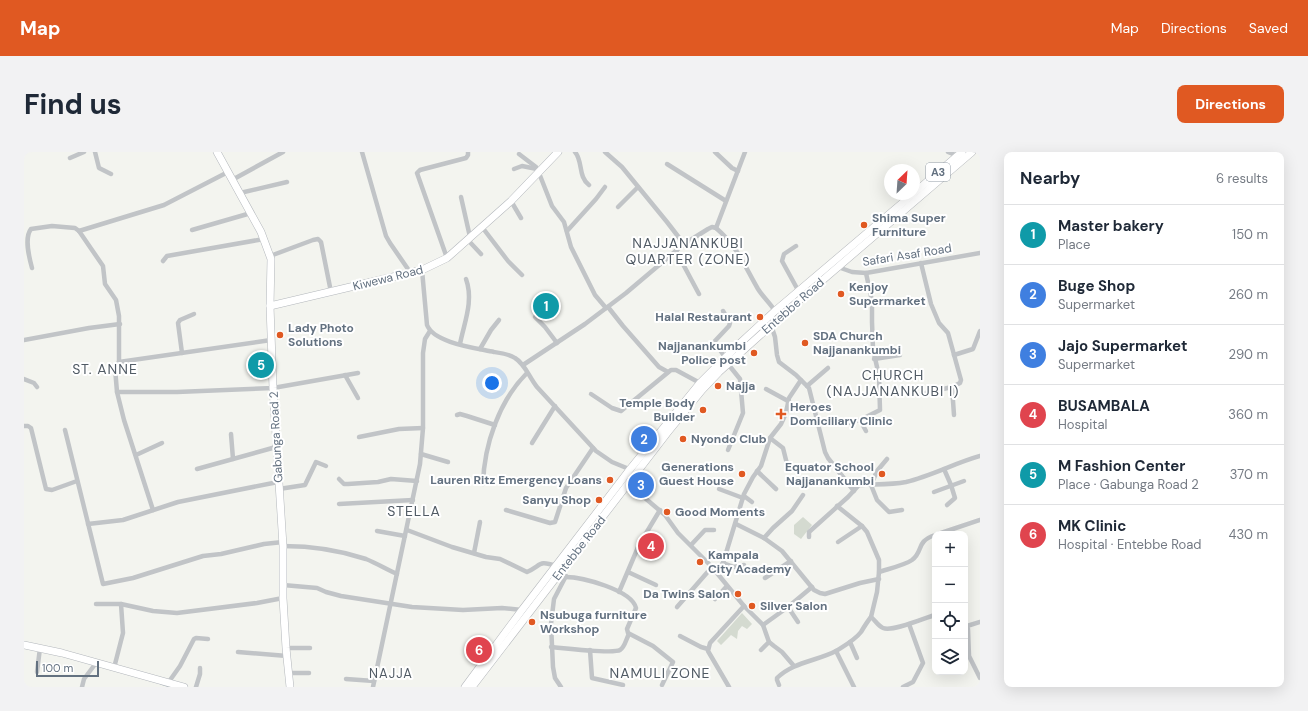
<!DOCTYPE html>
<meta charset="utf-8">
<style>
:root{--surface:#fff;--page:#f2f2f3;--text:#1f2937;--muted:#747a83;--line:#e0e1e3;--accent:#e05922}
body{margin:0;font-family:"DM Sans",sans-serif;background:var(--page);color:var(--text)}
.controls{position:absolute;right:12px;bottom:12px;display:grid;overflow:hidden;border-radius:8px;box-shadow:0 4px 16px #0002}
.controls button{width:36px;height:36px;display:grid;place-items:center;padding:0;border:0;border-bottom:1px solid var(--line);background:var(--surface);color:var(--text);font:20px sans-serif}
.compass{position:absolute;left:860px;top:12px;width:36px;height:36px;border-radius:50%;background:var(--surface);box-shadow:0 4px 16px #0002;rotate:25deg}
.scale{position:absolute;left:12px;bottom:10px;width:63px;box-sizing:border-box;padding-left:4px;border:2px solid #637180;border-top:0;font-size:11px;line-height:14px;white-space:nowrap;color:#637180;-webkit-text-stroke:3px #fff;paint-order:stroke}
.you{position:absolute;left:468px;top:231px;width:14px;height:14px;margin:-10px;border:3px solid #fff;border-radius:50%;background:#1a73e8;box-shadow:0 0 0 6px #1a73e833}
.badge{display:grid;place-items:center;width:26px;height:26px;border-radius:50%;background:var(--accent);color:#fff;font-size:13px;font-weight:700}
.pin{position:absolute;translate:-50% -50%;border:2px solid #fff;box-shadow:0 1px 4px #0006}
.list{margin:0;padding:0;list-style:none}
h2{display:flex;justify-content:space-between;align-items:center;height:52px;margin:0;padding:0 16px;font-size:17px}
h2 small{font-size:13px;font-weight:400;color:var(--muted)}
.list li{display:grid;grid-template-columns:26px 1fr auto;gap:12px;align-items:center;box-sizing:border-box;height:60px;padding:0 16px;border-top:1px solid var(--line)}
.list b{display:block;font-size:15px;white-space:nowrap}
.list p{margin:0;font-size:13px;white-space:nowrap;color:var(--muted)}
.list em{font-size:13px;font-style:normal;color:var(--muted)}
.icon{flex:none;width:22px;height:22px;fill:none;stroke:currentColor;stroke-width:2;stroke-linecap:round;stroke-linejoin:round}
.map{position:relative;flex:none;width:956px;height:535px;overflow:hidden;border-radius:8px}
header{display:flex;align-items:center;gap:24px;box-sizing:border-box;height:56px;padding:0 20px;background:var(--accent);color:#fff}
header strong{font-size:19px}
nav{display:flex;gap:22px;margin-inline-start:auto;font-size:14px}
.intro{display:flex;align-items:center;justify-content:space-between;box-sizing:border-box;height:96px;padding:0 24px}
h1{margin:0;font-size:28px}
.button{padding:10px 18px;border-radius:8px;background:var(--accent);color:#fff;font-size:14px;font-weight:700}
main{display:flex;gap:24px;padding:0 24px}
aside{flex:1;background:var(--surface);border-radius:8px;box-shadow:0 4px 16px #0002}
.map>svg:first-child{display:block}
</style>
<header>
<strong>Map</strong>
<nav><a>Map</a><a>Directions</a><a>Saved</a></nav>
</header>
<div class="intro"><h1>Find us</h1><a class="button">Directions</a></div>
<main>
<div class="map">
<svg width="956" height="535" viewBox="0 0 956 535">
<rect width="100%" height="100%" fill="#f3f4ef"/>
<g fill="#d4dad0">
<path d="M779 365 788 373 777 387 770 382V373Z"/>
<path d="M718 461 728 472 723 477 718 474 714 479 713 487 707 483 697 493 693 489Z"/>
</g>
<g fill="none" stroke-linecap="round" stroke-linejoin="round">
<path stroke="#bac4ca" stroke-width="1.5" d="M137 532 146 535"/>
<g stroke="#b3b7bc" stroke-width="8">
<g id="secondary">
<path d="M193 0 237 80 247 107 246 154 249 236 259 394V446L262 496 266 535"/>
<path d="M246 154 398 118 423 106 487 49 534 0"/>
<path d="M0 493 38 501 160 535"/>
</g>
</g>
<g stroke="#b4b7bb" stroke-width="8">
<g id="primary">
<path d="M890 41 938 0"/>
<path d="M441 535 498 458 607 316 676 231 713 194 751 159 889 42"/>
<path d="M448 535 643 281 678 238 695 220 772 151 948 0"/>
</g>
</g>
<g stroke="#c1c4c7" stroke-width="4.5">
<path d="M71 0 75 16 87 22"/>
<path d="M338 0 362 84 366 91 386 120"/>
<path d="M551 0C559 9 554 25 565 33"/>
<path d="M581 0 598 15 643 70 660 92"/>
<path d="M691 0 708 16 714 19"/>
<path d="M924 0 934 4"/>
<path d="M495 2 512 15"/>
<path d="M46 6 60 0"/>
<path d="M643 12 702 49"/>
<path d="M490 17 498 14 518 18"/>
<path d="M515 21 528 54 540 70 547 95 571 143 582 156"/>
<path d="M208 28 259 0"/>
<path d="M216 41 263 30"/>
<path d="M437 45 446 85"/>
<path d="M487 49 497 66"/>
<path d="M594 55 614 35"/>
<path d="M458 75 484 109 498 123"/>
<path d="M692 76C714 95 720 113 734 137 739 145 746 151 751 159"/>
<path d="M168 78 227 61"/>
<path d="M55 79 140 53 204 20"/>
<path d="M543 79 572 47 581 35"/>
<path d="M443 87 457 102"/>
<path d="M772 94 760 102 758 109 775 140"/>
<path d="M652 99 675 142"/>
<path d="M246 104 289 88 294 87 297 90 307 140"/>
<path d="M423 106 393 21 396 18 442 6 444 3V0"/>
<path d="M139 109 143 104 240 87"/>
<path d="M897 111 907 152 915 171 924 181 937 228 936 231 928 235 897 242"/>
<path d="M814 115 828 120 842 121 956 101"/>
<path d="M8 116C5 105 0 86 7 77L28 74 51 76 55 79 79 114 81 132 92 148 95 164V210L91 216 93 240 100 268 129 358"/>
<path d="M398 118 403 173C410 191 452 196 470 200 477 201 485 202 491 206 501 212 505 225 513 235L572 299 588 310 605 317 607 316"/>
<path d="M584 155 599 174 635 215 644 220"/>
<path d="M699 159 706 171 705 174 690 190 701 205"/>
<path d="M511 165 521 175 533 191"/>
<path d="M747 173 751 185 753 203 755 210 772 223 785 236 801 300 804 306 830 339"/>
<path d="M0 188 65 176 96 172"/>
<path d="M436 192C440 171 450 149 442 127"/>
<path d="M456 197 467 178 475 168"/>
<path d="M158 201 154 171 156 168 170 162"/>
<path d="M930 203 949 197 956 179"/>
<path d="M850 207 876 203"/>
<path d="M95 210 247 188"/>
<path d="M499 213 561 172 602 141 660 92 684 77 688 75 692 76 721 0"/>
<path d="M321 223 334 246"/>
<path d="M0 227 10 231 13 235"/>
<path d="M783 234 804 216"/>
<path d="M928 235 930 263"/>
<path d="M742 237 764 249"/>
<path d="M93 240H153L249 236 334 221"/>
<path d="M567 242 588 256 597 259 647 218H652L676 231"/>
<path d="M433 263 436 262 443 264 471 273"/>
<path d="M824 271 836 268"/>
<path d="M0 274H4L7 276 22 337 28 338 53 329"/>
<path d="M41 278 79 432 109 426 179 404 197 402 240 392 259 390"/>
<path d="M842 279 836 268 856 258 855 224 849 197 848 170V149L842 121"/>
<path d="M207 282 209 307"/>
<path d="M335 285 375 277 399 276"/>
<path d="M508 291 531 254"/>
<path d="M704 298 719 261 716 227 704 212"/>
<path d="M397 302 424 310"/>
<path d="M112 303 138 291"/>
<path d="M863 307 853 319 847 333 853 348 865 360 878 358"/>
<path d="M763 312 759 296 746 286 757 272 762 261 765 246 777 228"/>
<path d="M173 317 252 295"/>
<path d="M920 317 927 333 931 346 923 353"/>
<path d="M733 319 752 337"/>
<path d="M315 327 320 332H324L354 330 367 327 393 329"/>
<path d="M602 330 641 363 654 381 688 415 720 454 739 473 745 490 737 498"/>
<path d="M459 332C460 293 475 249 503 221"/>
<path d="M255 337 281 333 292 310 302 314"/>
<path d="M695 337 719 346"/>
<path d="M910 340 940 329"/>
<path d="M720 344 728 350"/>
<path d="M315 352 389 348"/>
<path d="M813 354 838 374 843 380 855 408V420L853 440 847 465C851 468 854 474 859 476 869 480 900 466 911 463"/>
<path d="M482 358 526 371 531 370 542 336 569 296"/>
<path d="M64 372 99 368 154 350 254 330"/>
<path d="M712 372 740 386 758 399 790 438 796 441 801 442 836 431 855 427"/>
<path d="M383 378 428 395 462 405 476 407 503 420C518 413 514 408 532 414"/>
<path d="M353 379 381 384"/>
<path d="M914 382 956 368"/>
<path d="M785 385V380L824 345 835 333C850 332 866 333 882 330 907 324 931 311 956 304"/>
<path d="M740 386 749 376 768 359 779 343"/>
<path d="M814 390 838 374"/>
<path d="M667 393 681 378H690"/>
<path d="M259 394C287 394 315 398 342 407 352 411 362 417 373 422"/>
<path d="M450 401 456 370"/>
<path d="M699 411 710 415 720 413"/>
<path d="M604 420 632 433"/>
<path d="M691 420 699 411 720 342 729 325 737 314 746 286"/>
<path d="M855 420C864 417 881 413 888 408 900 399 891 390 911 383"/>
<path d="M542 425C558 425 608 438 612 456L603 477 604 481 629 494 649 510 638 533"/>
<path d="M741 426 767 409"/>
<path d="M259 433 293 436 302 440 317 444 388 455 439 458 478 456 498 458"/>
<path d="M595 440 615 393 636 358"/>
<path d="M691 447 703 434"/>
<path d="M72 452H97L129 459 153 461 233 451 259 446"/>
<path d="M653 455 688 415"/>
<path d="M764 455 774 470"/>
<path d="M941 471 944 477 945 504 956 526"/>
<path d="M739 473 764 455 788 435"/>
<path d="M943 474 956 470"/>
<path d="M656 484 677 495 684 497"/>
<path d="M745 490 750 494 758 500 770 514"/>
<path d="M826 490 833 506"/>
<path d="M527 495C538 496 589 502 596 498 601 495 602 487 605 482"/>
<path d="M262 496H286"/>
<path d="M566 498 568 526 599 533"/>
<path d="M812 499 830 535"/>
<path d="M214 500 263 504"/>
<path d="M90 516 99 481 97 452"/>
<path d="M13 520 16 496"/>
<path d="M265 521H285"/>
<path d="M322 527 350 529"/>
<path d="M144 531 156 514 170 487 172 486 184 487"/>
<path d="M755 533 753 528V526C769 510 793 509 812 499 820 494 831 488 837 480 840 475 843 470 847 465"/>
<path d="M58 535 60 527 72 511"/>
<path d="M172 535 176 522V516"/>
<path d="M349 535 396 312 399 276V201L401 187 406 179"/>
<path d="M537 535 531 526 529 515 527 472 530 447 542 424"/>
<path d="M705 535 684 499 686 491 720 454"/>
<path d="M879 535 889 530 899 511 885 472"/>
</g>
<use href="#secondary" stroke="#fff" stroke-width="7"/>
<use href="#primary" stroke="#fff" stroke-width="7"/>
</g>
<g fill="#e05922" stroke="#fff" stroke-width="1.5">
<circle cx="840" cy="73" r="4"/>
<circle cx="817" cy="142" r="4"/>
<circle cx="736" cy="165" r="4"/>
<circle cx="256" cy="183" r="4"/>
<circle cx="781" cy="191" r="4"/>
<circle cx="730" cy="201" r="4"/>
<circle cx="694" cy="234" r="4"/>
<circle cx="679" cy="258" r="4"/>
<path d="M755 256h4v4h4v4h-4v4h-4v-4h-4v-4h4z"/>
<circle cx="659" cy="287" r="4"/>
<circle cx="718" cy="322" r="4"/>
<circle cx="858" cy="322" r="4"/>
<circle cx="586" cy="328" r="4"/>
<circle cx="575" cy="348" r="4"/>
<circle cx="643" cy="360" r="4"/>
<circle cx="676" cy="410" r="4"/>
<circle cx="714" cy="442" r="4"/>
<circle cx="728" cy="454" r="4"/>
<circle cx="508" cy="470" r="4"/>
</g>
<g text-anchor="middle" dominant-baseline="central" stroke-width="4" stroke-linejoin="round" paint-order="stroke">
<rect fill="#fff" stroke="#929ca6" stroke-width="1" x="902" y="11" width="24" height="18" rx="3"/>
<g font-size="11" font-weight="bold" fill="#637180">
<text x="914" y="20">A3</text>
</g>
<g font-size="12" font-weight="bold" fill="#637180" stroke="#fff" text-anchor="start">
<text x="848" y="66">Shima Super<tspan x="848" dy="14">Furniture</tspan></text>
<text x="825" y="135">Kenjoy<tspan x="825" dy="14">Supermarket</tspan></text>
<text x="728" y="165" text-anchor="end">Halal Restaurant</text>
<text x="264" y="176">Lady Photo<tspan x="264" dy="14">Solutions</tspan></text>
<text x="789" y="184">SDA Church<tspan x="789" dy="14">Najjanankumbi</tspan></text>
<text x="722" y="194" text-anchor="end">Najjanankumbi<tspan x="722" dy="14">Police post</tspan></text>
<text x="702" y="234">Najja</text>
<text x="671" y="251" text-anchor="end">Temple Body<tspan x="671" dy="14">Builder</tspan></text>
<text x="766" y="255">Heroes<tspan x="766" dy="14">Domiciliary Clinic</tspan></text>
<text x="667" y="287">Nyondo Club</text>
<text x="710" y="315" text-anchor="end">Generations<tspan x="710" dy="14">Guest House</tspan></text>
<text x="850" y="315" text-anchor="end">Equator School<tspan x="850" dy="14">Najjanankumbi</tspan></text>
<text x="578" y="328" text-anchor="end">Lauren Ritz Emergency Loans</text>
<text x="567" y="348" text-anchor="end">Sanyu Shop</text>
<text x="651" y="360">Good Moments</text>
<text x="684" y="403">Kampala<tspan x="684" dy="14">City Academy</tspan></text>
<text x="706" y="442" text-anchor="end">Da Twins Salon</text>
<text x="736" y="454">Silver Salon</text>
<text x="516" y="463">Nsubuga furniture<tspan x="516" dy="14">Workshop</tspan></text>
</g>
<g font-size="12" fill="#637180" stroke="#fff">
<text transform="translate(883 103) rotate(-9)">Safari Asaf Road</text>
<text transform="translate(364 126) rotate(-14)">Kiwewa Road</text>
<text transform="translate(769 154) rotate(-41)">Entebbe Road</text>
<text transform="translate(252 285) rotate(-93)">Gabunga Road 2</text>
<text transform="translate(555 396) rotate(-52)">Entebbe Road</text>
</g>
<g font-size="13" letter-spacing="1" fill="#515b65" stroke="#fff">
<text x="367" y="521">NAJJA</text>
</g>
<g font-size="14" letter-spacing="1" fill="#515b65" stroke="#fff">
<text x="664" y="91">NAJJANANKUBI<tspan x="664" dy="16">QUARTER (ZONE)</tspan></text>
<text x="81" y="217">ST. ANNE</text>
<text x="869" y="223">CHURCH<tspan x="869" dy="16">(NAJJANANKUBI I)</tspan></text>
<text x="390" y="359">STELLA</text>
<text x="636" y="521">NAMULI ZONE</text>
</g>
</g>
</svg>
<div class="controls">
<button>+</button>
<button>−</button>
<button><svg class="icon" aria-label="locate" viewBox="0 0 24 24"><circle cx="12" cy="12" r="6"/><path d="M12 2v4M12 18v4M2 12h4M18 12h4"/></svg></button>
<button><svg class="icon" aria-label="layers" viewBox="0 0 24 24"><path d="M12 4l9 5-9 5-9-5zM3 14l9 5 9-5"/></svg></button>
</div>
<svg class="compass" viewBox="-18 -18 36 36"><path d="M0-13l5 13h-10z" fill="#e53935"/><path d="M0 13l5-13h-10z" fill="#747a83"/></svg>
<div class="scale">100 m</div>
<div class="you"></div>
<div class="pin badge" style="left:522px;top:154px;background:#0f9aa8">1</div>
<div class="pin badge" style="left:620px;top:287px;background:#3f7fe0">2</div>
<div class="pin badge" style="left:617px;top:333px;background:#3f7fe0">3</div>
<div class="pin badge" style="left:627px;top:394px;background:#e0444e">4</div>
<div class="pin badge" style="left:237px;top:213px;background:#0f9aa8">5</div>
<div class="pin badge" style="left:455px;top:498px;background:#e0444e">6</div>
</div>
<aside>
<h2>Nearby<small>6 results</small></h2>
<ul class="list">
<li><span class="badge" style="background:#0f9aa8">1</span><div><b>Master bakery</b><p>Place</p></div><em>150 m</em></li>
<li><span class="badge" style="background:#3f7fe0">2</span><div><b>Buge Shop</b><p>Supermarket</p></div><em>260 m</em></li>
<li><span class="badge" style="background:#3f7fe0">3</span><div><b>Jajo Supermarket</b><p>Supermarket</p></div><em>290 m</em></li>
<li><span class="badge" style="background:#e0444e">4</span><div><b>BUSAMBALA</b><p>Hospital</p></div><em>360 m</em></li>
<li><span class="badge" style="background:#0f9aa8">5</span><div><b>M Fashion Center</b><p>Place · Gabunga Road 2</p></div><em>370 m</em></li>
<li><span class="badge" style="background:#e0444e">6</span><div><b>MK Clinic</b><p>Hospital · Entebbe Road</p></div><em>430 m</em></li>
</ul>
</aside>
</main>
